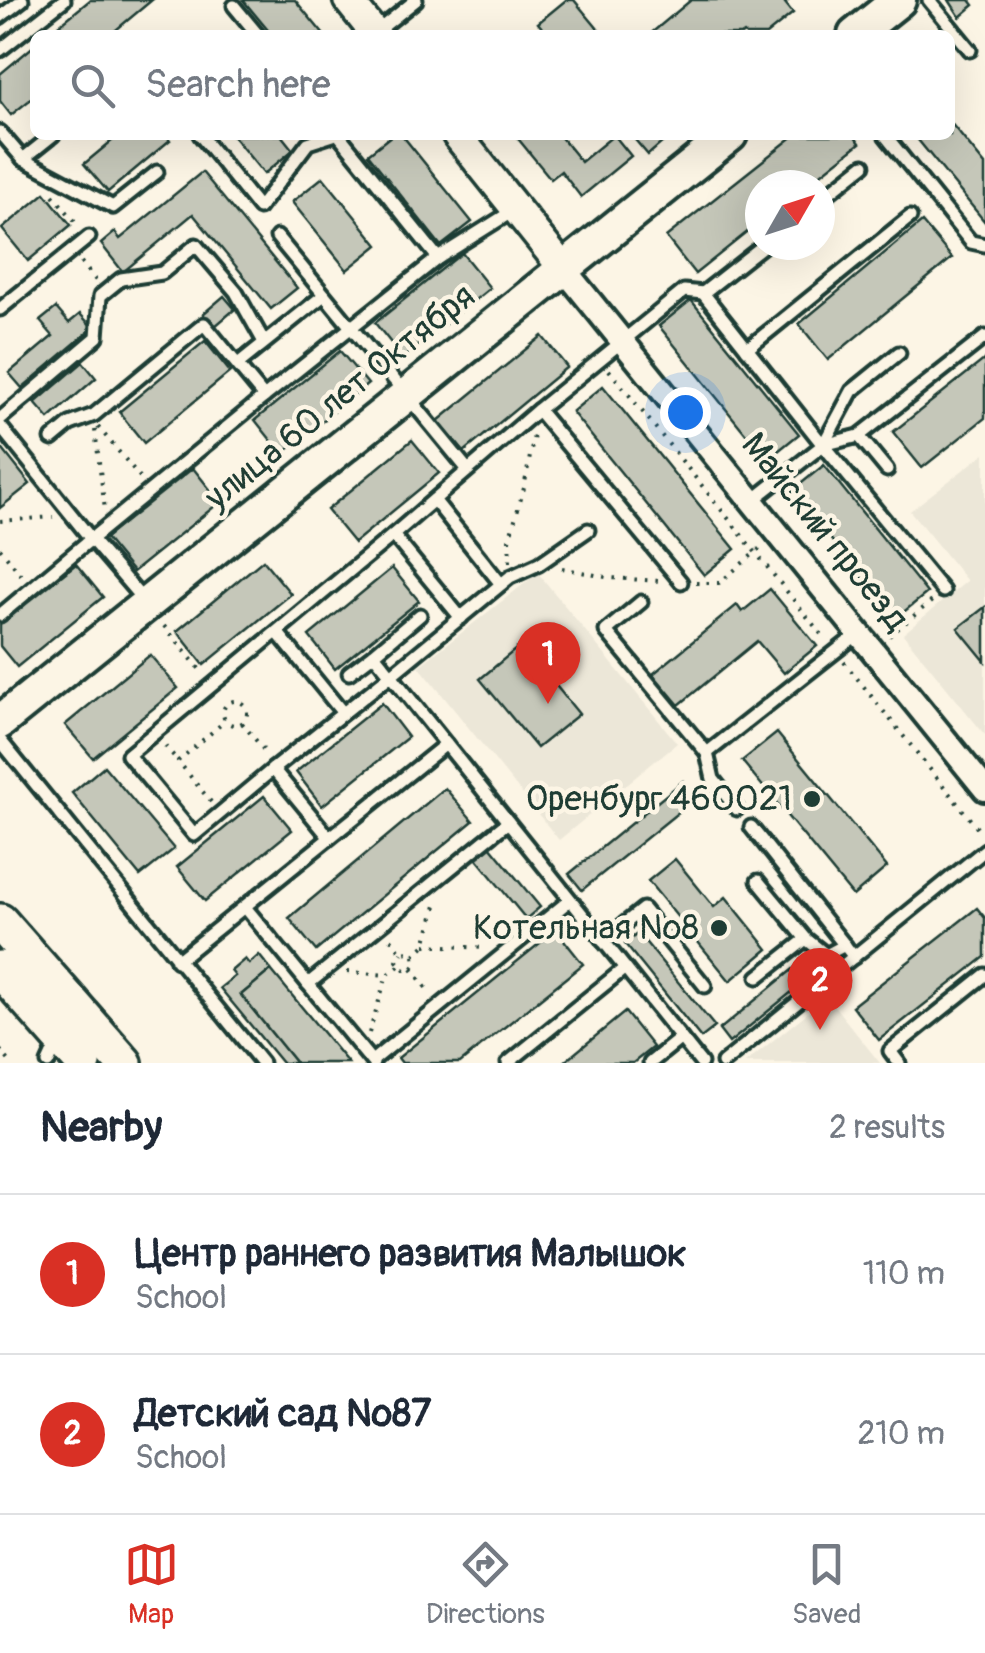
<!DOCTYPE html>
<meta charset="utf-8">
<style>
:root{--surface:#fff;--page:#f2f2f3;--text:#1f2937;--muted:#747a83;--line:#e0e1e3;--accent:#d93025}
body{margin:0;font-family:Pangolin,sans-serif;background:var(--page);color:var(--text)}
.compass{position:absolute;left:745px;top:170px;width:90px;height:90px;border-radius:50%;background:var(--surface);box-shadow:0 10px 40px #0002;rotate:51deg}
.you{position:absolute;left:685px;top:412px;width:35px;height:35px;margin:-25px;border:8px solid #fff;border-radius:50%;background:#1a73e8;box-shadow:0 0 0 15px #1a73e833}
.badge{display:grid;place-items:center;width:65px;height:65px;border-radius:50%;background:var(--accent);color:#fff;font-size:32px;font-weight:700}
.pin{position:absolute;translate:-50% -82px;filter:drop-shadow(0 2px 5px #0008)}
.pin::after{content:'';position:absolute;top:52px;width:35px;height:30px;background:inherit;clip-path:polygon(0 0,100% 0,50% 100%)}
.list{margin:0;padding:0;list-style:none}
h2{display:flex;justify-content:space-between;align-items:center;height:130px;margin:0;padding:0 40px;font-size:42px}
h2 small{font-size:32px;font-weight:400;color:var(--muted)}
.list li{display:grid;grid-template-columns:65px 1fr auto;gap:30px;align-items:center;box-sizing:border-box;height:160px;padding:0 40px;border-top:2px solid var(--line)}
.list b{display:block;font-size:38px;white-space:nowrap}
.list p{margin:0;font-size:32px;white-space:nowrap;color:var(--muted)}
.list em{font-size:32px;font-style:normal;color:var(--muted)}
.icon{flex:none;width:55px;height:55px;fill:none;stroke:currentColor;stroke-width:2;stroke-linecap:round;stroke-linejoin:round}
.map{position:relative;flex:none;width:985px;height:1063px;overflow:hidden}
.search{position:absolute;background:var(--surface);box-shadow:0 10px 40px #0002;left:30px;right:30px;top:30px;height:110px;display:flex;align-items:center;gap:25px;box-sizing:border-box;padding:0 35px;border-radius:15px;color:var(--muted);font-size:38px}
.sheet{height:450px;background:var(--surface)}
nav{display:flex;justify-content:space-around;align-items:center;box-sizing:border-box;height:140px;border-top:2px solid var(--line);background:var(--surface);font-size:28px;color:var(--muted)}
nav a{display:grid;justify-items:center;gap:5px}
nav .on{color:var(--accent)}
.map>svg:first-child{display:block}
</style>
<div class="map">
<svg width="985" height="1063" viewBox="0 0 985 1063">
<rect width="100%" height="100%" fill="#fcf5e5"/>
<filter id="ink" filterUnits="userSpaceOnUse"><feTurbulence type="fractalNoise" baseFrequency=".01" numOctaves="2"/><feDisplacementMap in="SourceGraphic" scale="20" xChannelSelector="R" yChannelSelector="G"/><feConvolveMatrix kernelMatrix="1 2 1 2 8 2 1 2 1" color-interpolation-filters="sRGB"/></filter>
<g filter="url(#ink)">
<g fill="#ece7d8">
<path d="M985 453V735L903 634 967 581 910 511Z"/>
<path d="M538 573 677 743 559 840 419 666Z"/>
<path d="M827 997 880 1063H745Z"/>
</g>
<g fill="#c5c7b9" stroke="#1f3d34" stroke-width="2.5">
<path d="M90 0H152L110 35H47Z"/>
<path d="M243 0H295L324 35H272Z"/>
<path d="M566 0H574L603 35H548L538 23Z"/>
<path d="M691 0H789L785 3 793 13 766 35H746L744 33 741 35H649Z"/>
<path d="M949 0H970L974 5 960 17Z"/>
<path d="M35 45V96L11 115 0 101V74Z"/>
<path d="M950 122 985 165V222L914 135H950Z"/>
<path d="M119 135H166L170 140 108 192 84 164Z"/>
<path d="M232 135H281L293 150 264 174Z"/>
<path d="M392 135H402L472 222 441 246 368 154Z"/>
<path d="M515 135H559L581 162 614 135 631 156 581 197 561 171 551 179Z"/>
<path d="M631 135H671L648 155Z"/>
<path d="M795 135H854L860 143 807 185H760V222L695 274 666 237Z"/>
<path d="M202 172 297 288 271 309 193 214 123 272 101 244 115 232 120 239Z"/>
<path d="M323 177 378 245 347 270 292 202Z"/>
<path d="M45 193 71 225 28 261 2 229Z"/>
<path d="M922 222 952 258 828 360 799 324Z"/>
<path d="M462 253 490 288 403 358 375 323Z"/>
<path d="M224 296 235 309 214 327 203 314Z"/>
<path d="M691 300 799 434 767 460 659 326Z"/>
<path d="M56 308 69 323 80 314 93 328 22 388 9 373 53 336 40 321Z"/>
<path d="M542 336 567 367 464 452 438 421Z"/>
<path d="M205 341 230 372 144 443 119 412Z"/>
<path d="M340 351 368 384 282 454 255 420Z"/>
<path d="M985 359V418L922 468 893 432Z"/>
<path d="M83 362 96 378 49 419 35 403Z"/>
<path d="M603 386 735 549 704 575 572 412Z"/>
<path d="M412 440 439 473 354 543 327 510Z"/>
<path d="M0 446 30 484 0 508Z"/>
<path d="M824 465 927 593 895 619 792 491Z"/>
<path d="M193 468 220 502 133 572 105 538Z"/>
<path d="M263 560 291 594 204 665 177 631Z"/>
<path d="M76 564 103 597 17 667 0 646V624Z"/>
<path d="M392 568 419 601 335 669 309 636Z"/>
<path d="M770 589 817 646 784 673 757 641 679 705 653 674 737 605 742 612Z"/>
<path d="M985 607V661L958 628Z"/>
<path d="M522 644 579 714 537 748 480 679Z"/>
<path d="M150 655 178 688 93 758 65 725Z"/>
<path d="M382 703 408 737 322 806 296 772Z"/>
<path d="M777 733 887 867 853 896 742 761Z"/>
<path d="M104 766 174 849 140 876 72 793Z"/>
<path d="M683 781 696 798 582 890 569 874Z"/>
<path d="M445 788 473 821 316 951 289 918Z"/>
<path d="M264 796 292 830 205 901 177 867Z"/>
<path d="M490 846 540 907 526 919 476 858Z"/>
<path d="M675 859 714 907 726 897 768 949 730 981 648 881Z"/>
<path d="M977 908 985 918V957L879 1040 852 1006Z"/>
<path d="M556 930 583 964 460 1063H402L398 1058Z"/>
<path d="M638 933 715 1027 701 1038 625 944Z"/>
<path d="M259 955 271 970 241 995 296 1063H282L220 988 235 976 231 971 245 959 249 964Z"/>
<path d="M798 965 809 978 729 1043 719 1030Z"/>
<path d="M271 970 348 1063H296L241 995Z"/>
<path d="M625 1012 653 1047 633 1063H563Z"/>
</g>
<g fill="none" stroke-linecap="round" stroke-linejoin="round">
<g stroke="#1f3d34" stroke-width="19">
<g id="service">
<path d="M929 0 970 50"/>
<path d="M234 6 258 35"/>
<path d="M0 17 22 0"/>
<path d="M375 33 416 0"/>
<path d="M0 50 64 0"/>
<path d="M0 132 23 159 53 135"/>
<path d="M200 135 259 208 308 143 333 135"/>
<path d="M339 135 438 258 516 209"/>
<path d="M885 135 971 242 985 245"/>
<path d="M23 159 113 207 157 172"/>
<path d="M820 200 864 165"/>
<path d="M277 237 468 470"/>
<path d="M764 245 703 293 823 445 859 436 985 337"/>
<path d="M0 309 89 237"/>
<path d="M747 349 910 217"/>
<path d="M238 364 324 295"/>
<path d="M264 397 438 258"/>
<path d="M538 410 681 582"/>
<path d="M0 419 97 337 100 296 121 279 162 273 196 245 236 292 264 342"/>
<path d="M0 426 91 539 0 615"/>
<path d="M859 436 887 470"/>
<path d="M52 439 70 424 94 415 204 324 264 397 91 539 144 601"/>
<path d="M823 445 852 391 899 353"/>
<path d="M434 500 501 584"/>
<path d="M752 501 823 445 943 591"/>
<path d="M393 535 461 618"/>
<path d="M641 602 606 631 707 753 859 633"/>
<path d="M277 632 343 713"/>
<path d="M349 673 374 654"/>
<path d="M0 740 262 1063"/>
<path d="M446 744 391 675 510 577 539 564 588 530"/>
<path d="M707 753 713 779 737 809"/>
<path d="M273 769 391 675 374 654 420 615"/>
<path d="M751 827 854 957"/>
<path d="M329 837 273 769 194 835 128 755 393 535 538 410 684 291 703 293"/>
<path d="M758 881 806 939 826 955 845 945"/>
<path d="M245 907 373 1063"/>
<path d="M603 941 643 909 705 986"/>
<path d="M177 961 446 744 701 1063"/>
<path d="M758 977 806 939"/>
<path d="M308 984 508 822"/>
<path d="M372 1061 570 900"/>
<path d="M48 1063 58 1041"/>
<path d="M508 1063 625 968"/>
<path d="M650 1063 681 1038"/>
<path d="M723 1063 985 850"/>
<path d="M899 1063 890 1051 985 975"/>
</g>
</g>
<g stroke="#1f3d34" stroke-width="30">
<path id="minor" d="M563 268 985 789"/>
</g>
<g stroke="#1f3d34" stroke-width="35">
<g id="tertiary">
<path d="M348 0 376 35"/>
<path d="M457 135 563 268"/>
</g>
</g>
<g stroke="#1f3d34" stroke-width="40">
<g id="secondary">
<path d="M855 35 899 0"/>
<path d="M0 722 730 135"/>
</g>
</g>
<g stroke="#1f3d34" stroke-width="42">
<g id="primary">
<path d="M0 922 124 1063"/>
<path d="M0 969 83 1063"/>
</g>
</g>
<g stroke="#1f3d34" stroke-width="4" stroke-dasharray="2.5 8" stroke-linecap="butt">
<path d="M53 195 79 226"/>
<path d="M81 262 97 282"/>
<path d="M609 370 825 639"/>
<path d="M98 427 140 477"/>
<path d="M95 430 105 510"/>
<path d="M0 521 53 517"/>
<path d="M0 548 22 576"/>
<path d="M510 562 509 540 524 488 534 435"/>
<path d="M562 568 610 578 661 581"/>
<path d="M696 583H719L763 546"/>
<path d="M164 626 202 672"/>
<path d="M889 636 932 601"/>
<path d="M844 662 982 834"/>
<circle cx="235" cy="713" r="12"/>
<path d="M242 723 267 754"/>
<path d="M165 746 178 761"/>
<path d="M211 802 178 761 225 721"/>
<path d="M391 939 402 953 409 952 414 955 415 965 412 969 405 970 397 961 402 953"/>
<path d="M425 945 485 948"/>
<path d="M414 955 425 945 437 902"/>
<path d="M412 969 430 993"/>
<path d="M347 972 387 975 399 966"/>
<path d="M369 1033 387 975"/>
<path d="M0 1050 11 1063"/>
</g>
<use href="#service" stroke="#fcf5e5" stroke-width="11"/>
<use href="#minor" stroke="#fcf5e5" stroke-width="22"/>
<use href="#tertiary" stroke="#fcf5e5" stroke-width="28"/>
<use href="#secondary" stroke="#fcf5e5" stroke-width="32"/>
<use href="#primary" stroke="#fcf5e5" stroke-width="35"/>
</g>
</g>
<g fill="#1f3d34" stroke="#fcf5e5" stroke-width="4">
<circle cx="812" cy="799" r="10"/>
<circle cx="719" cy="928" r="10"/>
</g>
<g text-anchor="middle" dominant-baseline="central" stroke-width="9" stroke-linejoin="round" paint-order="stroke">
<g font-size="35" fill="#1f3d34" stroke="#fcf5e5">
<text transform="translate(340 397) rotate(-39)">улица 60 лет Октября</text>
<text transform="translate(825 532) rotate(51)">Майский проезд</text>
</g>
<g font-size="35" fill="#1f3d34" stroke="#fcf5e5" text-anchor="end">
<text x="792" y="799">Оренбург 460021</text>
<text x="699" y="928">Котельная №8</text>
</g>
</g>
</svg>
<svg class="compass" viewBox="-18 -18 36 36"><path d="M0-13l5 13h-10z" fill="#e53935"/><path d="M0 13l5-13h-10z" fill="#747a83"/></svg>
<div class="you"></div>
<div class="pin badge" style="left:548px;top:704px">1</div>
<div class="pin badge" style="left:820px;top:1030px">2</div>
<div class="search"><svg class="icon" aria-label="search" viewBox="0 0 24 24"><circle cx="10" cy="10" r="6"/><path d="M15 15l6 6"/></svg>Search here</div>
</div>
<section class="sheet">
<h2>Nearby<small>2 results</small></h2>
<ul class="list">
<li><span class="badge">1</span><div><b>Центр раннего развития Малышок</b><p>School</p></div><em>110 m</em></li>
<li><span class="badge">2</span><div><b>Детский сад №87</b><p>School</p></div><em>210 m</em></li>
</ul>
</section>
<nav>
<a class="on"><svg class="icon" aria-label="map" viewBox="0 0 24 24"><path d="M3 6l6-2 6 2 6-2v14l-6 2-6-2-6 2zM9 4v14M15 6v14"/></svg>Map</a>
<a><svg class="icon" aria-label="directions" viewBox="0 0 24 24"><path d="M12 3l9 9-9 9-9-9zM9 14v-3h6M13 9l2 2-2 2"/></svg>Directions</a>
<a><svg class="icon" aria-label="saved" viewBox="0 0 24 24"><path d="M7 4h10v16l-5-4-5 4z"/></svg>Saved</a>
</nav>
